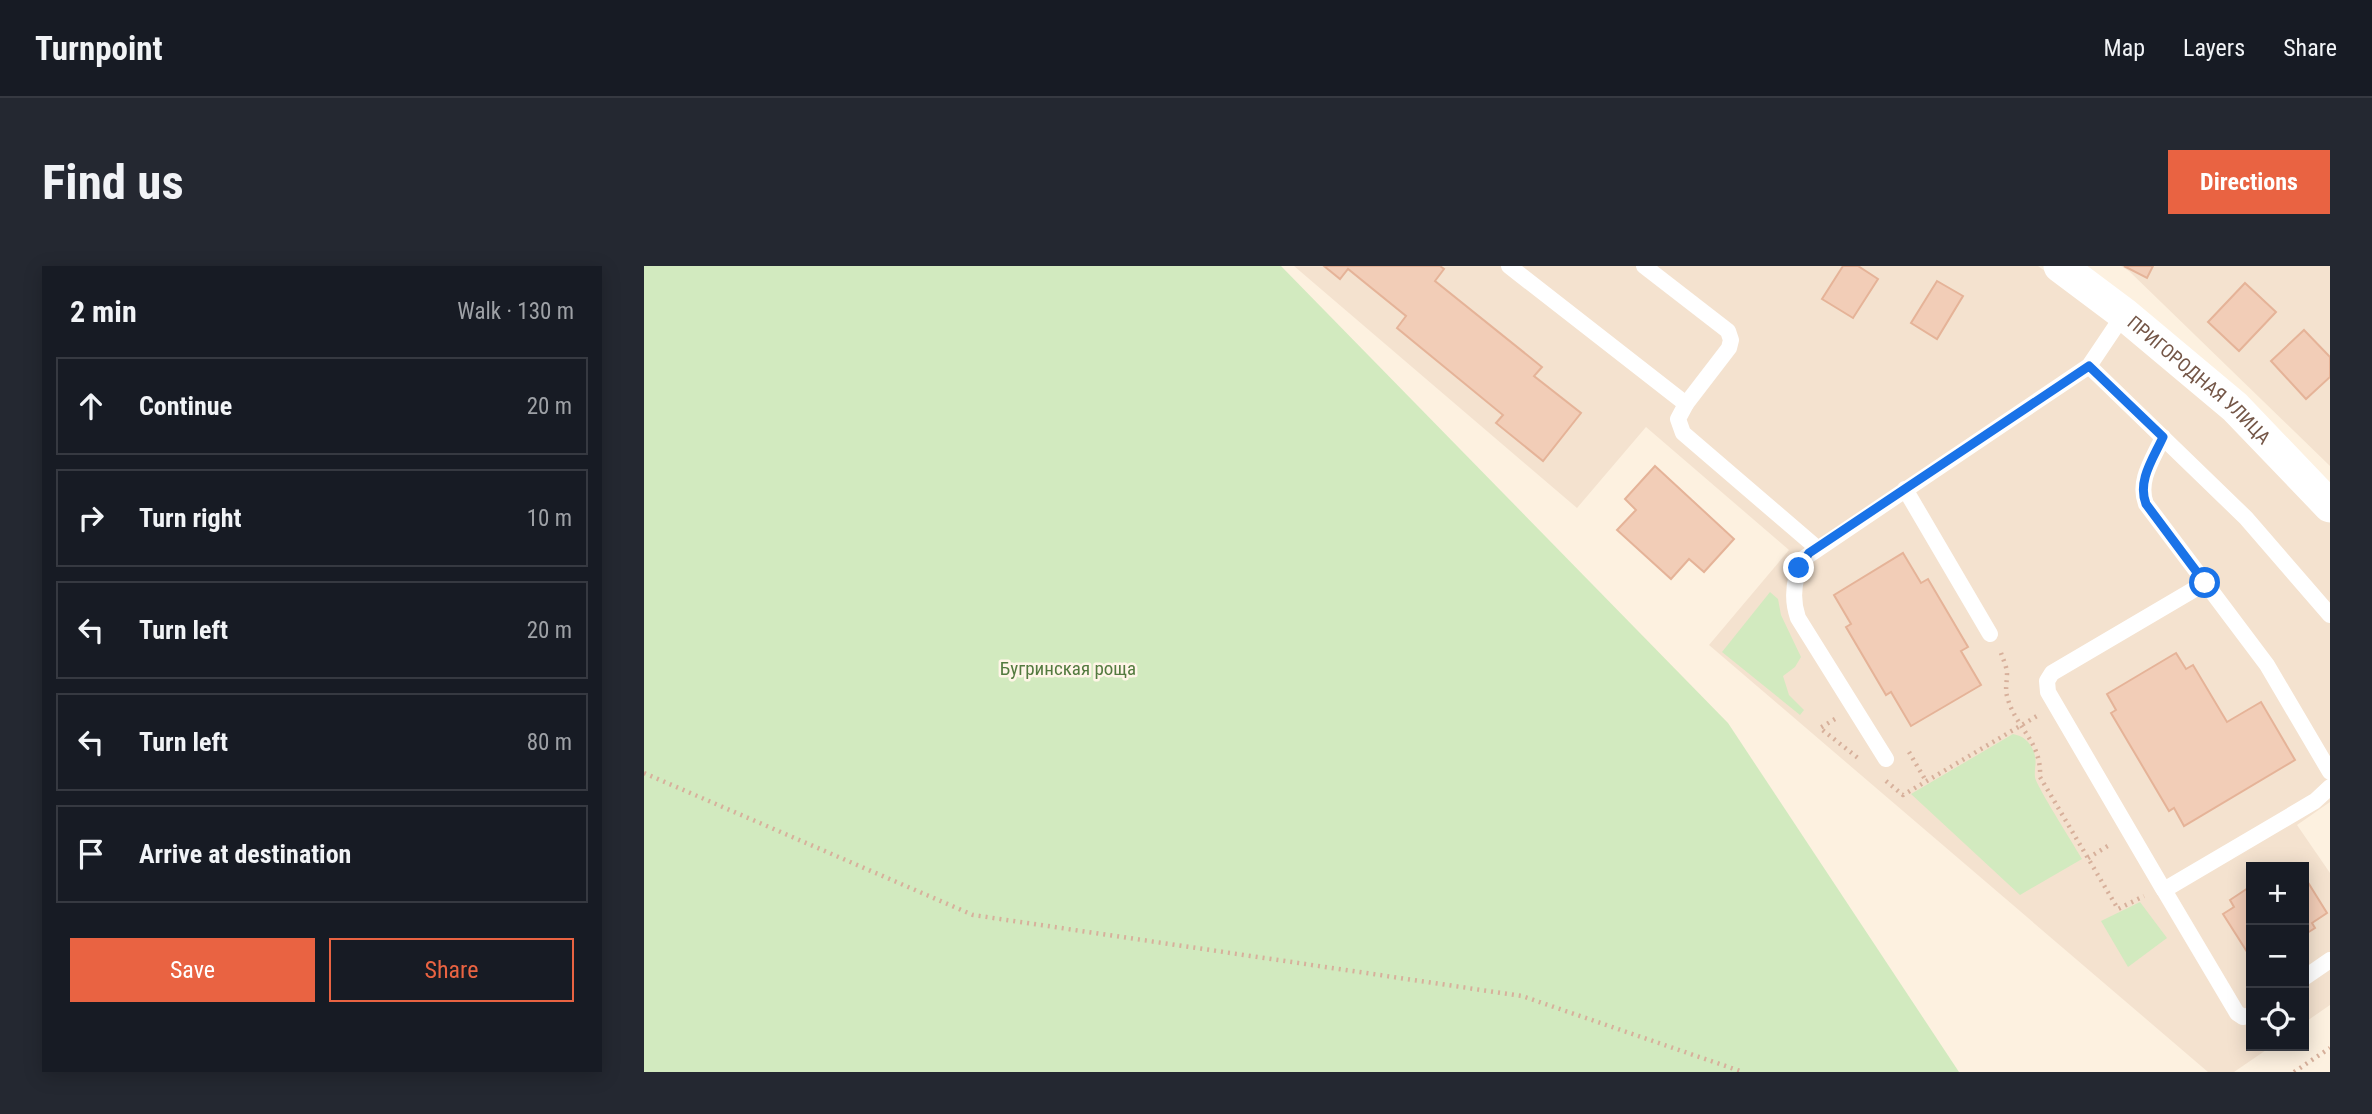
<!DOCTYPE html>
<meta charset="utf-8">
<style>
:root{--surface:#171b24;--page:#242831;--text:#f1f3f6;--muted:#9ea1a6;--line:#363941;--accent:#e96342}
body{margin:0;font-family:"Roboto Condensed",sans-serif;background:var(--page);color:var(--text)}
.controls{position:absolute;right:21px;bottom:21px;display:grid;overflow:hidden;border-radius:0px;box-shadow:0 4px 18px #0003}
.controls button{width:63px;height:63px;display:grid;place-items:center;padding:0;border:0;border-bottom:2px solid var(--line);background:var(--surface);color:var(--text);font:35px sans-serif}
.stop{position:absolute;width:21px;height:21px;margin:-16px;border:5px solid #1a73e8;border-radius:50%;background:#fff}
.stop.end{background:#1a73e8;border-color:#fff;box-shadow:0 2px 7px #0008}
.list{margin:0;padding:0;list-style:none}
h2{display:flex;justify-content:space-between;align-items:center;height:91px;margin:0;padding:0 28px;font-size:30px}
h2 small{font-size:23px;font-weight:400;color:var(--muted)}
.list li{display:grid;grid-template-columns:46px 1fr auto;gap:21px;align-items:center;box-sizing:border-box;height:98px;margin:0 14px 14px;padding:0 14px;border:2px solid var(--line);border-radius:0px}
.list b{display:block;font-size:26px;white-space:nowrap}
.list em{font-size:23px;font-style:normal;color:var(--muted)}
.actions{display:flex;gap:14px;padding:21px 28px}
.actions a{flex:1;padding:16px 0;border:2px solid var(--accent);border-radius:0px;text-align:center;font-size:24px;color:var(--accent)}
.actions .main{background:var(--accent);color:#fff}
.icon{flex:none;width:38px;height:38px;fill:none;stroke:currentColor;stroke-width:2;stroke-linecap:round;stroke-linejoin:round}
.map{position:relative;flex:none;width:1686px;height:806px;overflow:hidden;border-radius:0px}
header{display:flex;align-items:center;gap:42px;box-sizing:border-box;height:98px;padding:0 35px;background:var(--surface);border-bottom:2px solid var(--line)}
header strong{font-size:33px}
nav{display:flex;gap:38px;margin-inline-start:auto;font-size:24px}
.intro{display:flex;align-items:center;justify-content:space-between;box-sizing:border-box;height:168px;padding:0 42px}
h1{margin:0;font-size:49px}
.button{padding:18px 32px;border-radius:0px;background:var(--accent);color:#fff;font-size:24px;font-weight:700}
main{display:flex;gap:42px;padding:0 42px}
aside{flex:1;background:var(--surface);border-radius:0px;box-shadow:0 4px 18px #0003}
.map>svg:first-child{display:block}
</style>
<header>
<strong>Turnpoint</strong>
<nav><a>Map</a><a>Layers</a><a>Share</a></nav>
</header>
<div class="intro"><h1>Find us</h1><a class="button">Directions</a></div>
<main>
<aside>
<h2>2 min<small>Walk · 130 m</small></h2>
<ul class="list">
<li><svg class="icon" aria-label="ahead" viewBox="0 0 24 24"><path d="M12 20V5M6 11l6-6 6 6"/></svg><div><b>Continue</b></div><em>20 m</em></li>
<li><svg class="icon" aria-label="right" viewBox="0 0 24 24"><path d="M7 20v-9h11M14 6l5 5-5 5"/></svg><div><b>Turn right</b></div><em>10 m</em></li>
<li><svg class="icon" aria-label="left" viewBox="0 0 24 24"><path d="M17 20v-9H6M10 6l-5 5 5 5"/></svg><div><b>Turn left</b></div><em>20 m</em></li>
<li><svg class="icon" aria-label="left" viewBox="0 0 24 24"><path d="M17 20v-9H6M10 6l-5 5 5 5"/></svg><div><b>Turn left</b></div><em>80 m</em></li>
<li><svg class="icon" aria-label="arrive" viewBox="0 0 24 24"><path d="M6 21V4h12l-3 4 3 4H6"/></svg><div><b>Arrive at destination</b></div></li>
</ul>
<div class="actions"><a class="main">Save</a><a>Share</a></div>
</aside>
<div class="map">
<svg width="1686" height="806" viewBox="0 0 1686 806">
<rect width="100%" height="100%" fill="#fdf1e0"/>
<g fill="#f4e2cf">
<path d="M650 0H1394L1486 65 1686 251V536L1653 559 1686 607V739L1660 757V601H1607V780H1628L1590 806H1564L1065 379 1145 284 1002 161 933 242Z"/>
<path d="M1477 0H1686V200L1485 5Z"/>
</g>
<g fill="#d2eabf">
<path d="M0 0H637L1084 457 1315 806H0Z"/>
<path d="M1126 326 1134 333 1137 349 1157 391 1151 401 1139 410 1145 429 1160 444 1156 449 1078 386Z"/>
<path d="M1369 468C1379 470 1385 475 1389 484 1394 495 1390 501 1391 511 1391 518 1432 582 1438 593L1376 629 1267 528Z"/>
<path d="M1496 636 1523 672 1484 701 1457 655Z"/>
</g>
<g fill="#f2cdb7" stroke="#e5b398" stroke-width="2">
<path d="M680 0H796L800 3 791 15 898 101 890 110 937 147 899 195 852 157 859 149 753 62 762 50 704 3 696 13Z"/>
<path d="M1199 0H1214L1234 13 1209 52 1178 33Z"/>
<path d="M1480 0H1509L1503 12Z"/>
<path d="M1293 15 1319 30 1293 73 1267 57Z"/>
<path d="M1601 17 1632 46 1595 85 1564 56Z"/>
<path d="M1660 64 1686 91V111L1662 133 1627 95Z"/>
<path d="M1011 200 1090 273 1060 306 1045 293 1027 313 973 264 992 244 981 233Z"/>
<path d="M1259 287 1277 317 1284 313 1324 381 1317 385 1337 419 1267 460 1247 426 1242 429 1202 361 1207 358 1190 329Z"/>
<path d="M1532 387 1542 403 1549 399 1583 456 1617 436 1651 494 1540 560 1530 542 1525 545 1467 447 1472 444 1463 428Z"/>
<path d="M1660 610 1683 647 1668 657 1671 662 1660 669Z"/>
<path d="M1607 620V692L1579 648 1590 641 1586 634Z"/>
</g>
<g fill="none" stroke-linecap="round" stroke-linejoin="round">
<g stroke="#d7b09b" stroke-width="4.5" stroke-dasharray="2 5" stroke-linecap="butt">
<path d="M1357 387C1359 393 1363 401 1363 408 1363 416 1361 423 1363 430 1371 462 1398 475 1396 511L1474 643 1500 630"/>
<path d="M1191 453 1176 462 1214 492"/>
<path d="M1265 486 1282 515"/>
<path d="M0 507 329 649 878 730 1099 806"/>
<path d="M1242 515 1259 529 1393 450"/>
<path d="M1444 592 1467 578"/>
<path d="M1650 806 1686 782"/>
</g>
<g stroke="#fff" stroke-width="16">
<path d="M865 0 1042 138 1034 153 1039 167 1173 282"/>
<path d="M1000 0 1084 65 1087 74 1085 82 1042 138"/>
<path d="M1445 100 1602 252 1686 349"/>
<path d="M1519 171C1509 193 1493 215 1502 238L1623 399 1686 506"/>
<path d="M1261 223 1346 368"/>
<path d="M1561 317 1408 407 1403 415 1404 426 1518 621 1520 624 1671 535 1686 521"/>
<path d="M1242 493 1154 352C1147 332 1150 312 1159 293L1445 100 1480 48"/>
<path d="M1520 624 1593 747 1599 751 1607 749"/>
<path d="M1660 712 1686 694"/>
</g>
<path stroke="#fff" stroke-width="33" id="s1" d="M1416 0 1480 48 1591 141 1686 240"/>
</g>
<g fill="none" stroke-linecap="round" stroke-linejoin="round">
<path stroke="#1a73e8" stroke-width="9" d="M1155 302 1165 287 1445 100 1519 171C1509 193 1493 215 1502 238L1561 317"/>
</g>
<g text-anchor="middle" dominant-baseline="central" stroke-width="5" stroke-linejoin="round" paint-order="stroke">
<g font-size="19" fill="#745647" stroke="#fff5e7">
<text stroke="none"><textPath href="#s1" startOffset="180">ПРИГОРОДНАЯ УЛИЦА</textPath></text>
</g>
<g font-size="19" fill="#537a3f" stroke="#fff5e7">
<text x="424" y="402">Бугринская роща</text>
</g>
</g>
</svg>
<div class="controls">
<button>+</button>
<button>−</button>
<button><svg class="icon" aria-label="locate" viewBox="0 0 24 24"><circle cx="12" cy="12" r="6"/><path d="M12 2v4M12 18v4M2 12h4M18 12h4"/></svg></button>
</div>
<div class="stop" style="left:1561px;top:317px"></div>
<div class="stop end" style="left:1155px;top:302px"></div>
</div>
</main>
